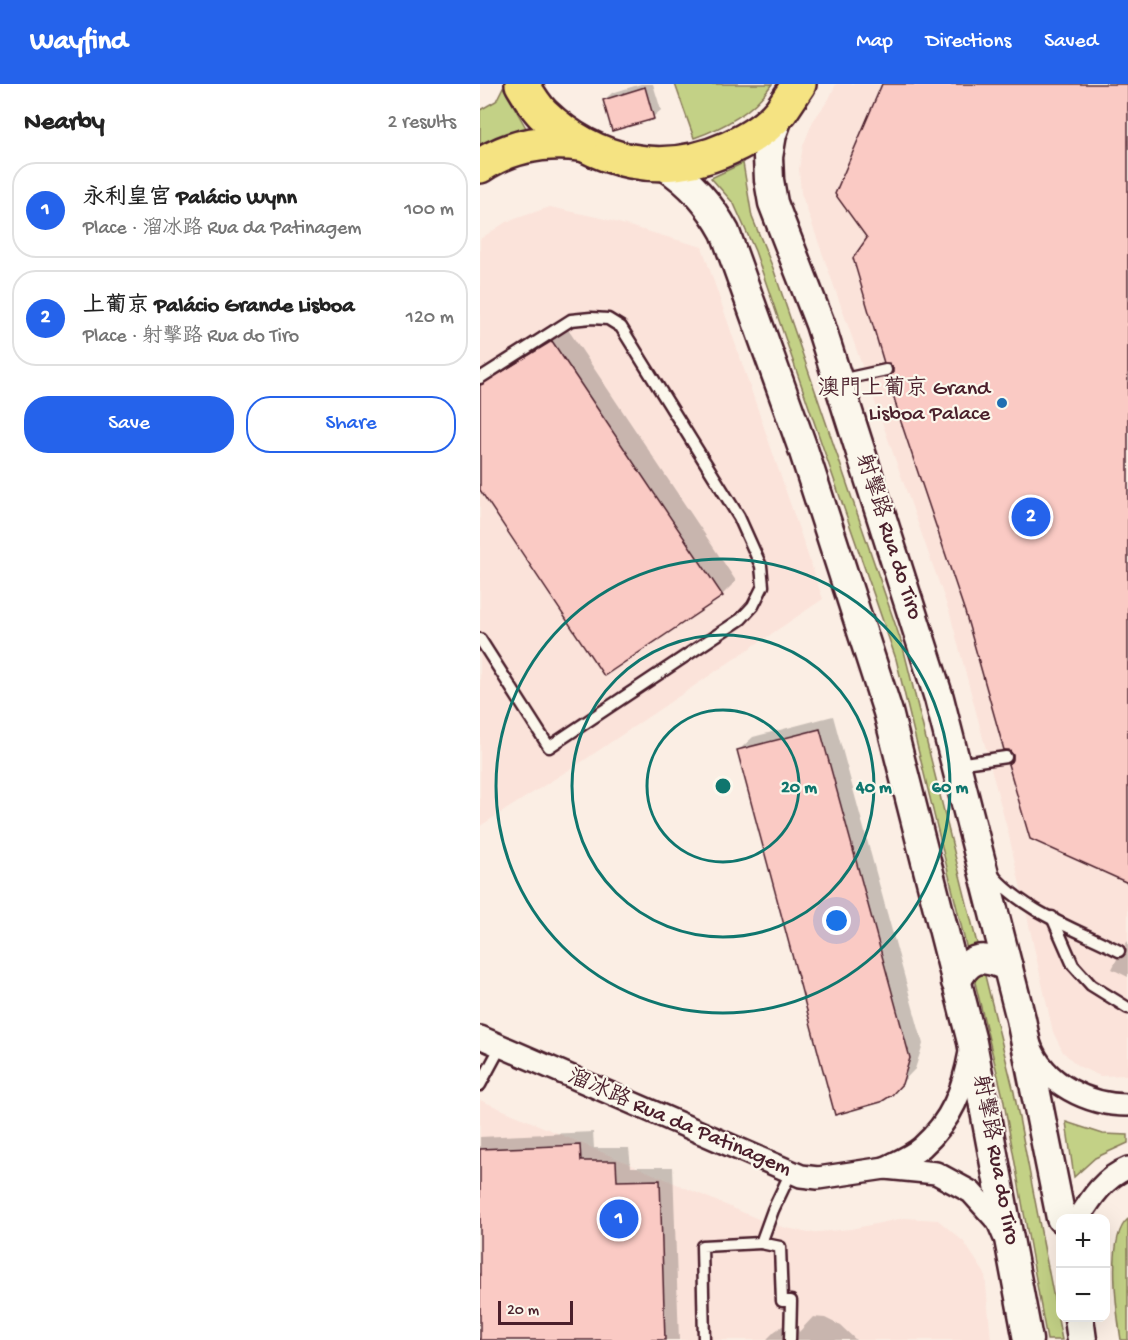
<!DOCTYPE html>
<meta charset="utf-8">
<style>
:root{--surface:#fff;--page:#f2f2f2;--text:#222;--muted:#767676;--line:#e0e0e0;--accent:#2563eb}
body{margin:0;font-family:"Gochi Hand","LXGW WenKai TC",sans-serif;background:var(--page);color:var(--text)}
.controls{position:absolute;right:18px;bottom:18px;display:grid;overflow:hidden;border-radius:12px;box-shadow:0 6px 24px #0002}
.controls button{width:54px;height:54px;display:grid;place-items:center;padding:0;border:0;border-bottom:2px solid var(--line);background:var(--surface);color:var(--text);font:30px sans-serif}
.scale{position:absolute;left:18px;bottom:15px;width:75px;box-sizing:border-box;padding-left:6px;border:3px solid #4a1f2b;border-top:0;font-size:16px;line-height:21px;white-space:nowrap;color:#4a1f2b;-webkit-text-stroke:4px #fbf7ec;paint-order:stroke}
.you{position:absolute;left:357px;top:837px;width:21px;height:21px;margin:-15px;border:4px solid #fff;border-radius:50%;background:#1a73e8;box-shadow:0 0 0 9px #1a73e833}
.badge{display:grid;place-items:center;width:39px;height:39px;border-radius:50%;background:var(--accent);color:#fff;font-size:20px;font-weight:700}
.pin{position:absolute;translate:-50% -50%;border:3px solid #fff;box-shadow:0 2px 6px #0006}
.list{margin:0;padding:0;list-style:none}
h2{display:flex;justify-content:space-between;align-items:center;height:78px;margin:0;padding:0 24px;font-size:26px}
h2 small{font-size:20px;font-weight:400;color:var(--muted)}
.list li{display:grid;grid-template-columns:39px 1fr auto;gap:18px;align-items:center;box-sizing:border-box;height:96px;margin:0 12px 12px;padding:0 12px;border:2px solid var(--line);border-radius:24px}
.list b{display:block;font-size:22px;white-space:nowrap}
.list p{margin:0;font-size:20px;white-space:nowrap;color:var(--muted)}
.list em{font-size:20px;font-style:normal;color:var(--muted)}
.actions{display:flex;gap:12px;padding:18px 24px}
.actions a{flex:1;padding:14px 0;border:2px solid var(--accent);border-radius:24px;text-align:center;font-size:21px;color:var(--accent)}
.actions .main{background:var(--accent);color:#fff}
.map{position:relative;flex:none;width:648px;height:1256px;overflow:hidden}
header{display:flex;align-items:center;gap:36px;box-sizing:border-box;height:84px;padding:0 30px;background:var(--accent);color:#fff}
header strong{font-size:28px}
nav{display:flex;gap:33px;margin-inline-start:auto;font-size:21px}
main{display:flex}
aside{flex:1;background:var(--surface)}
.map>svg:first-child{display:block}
</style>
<header>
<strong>Wayfind</strong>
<nav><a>Map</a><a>Directions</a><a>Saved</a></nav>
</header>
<main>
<aside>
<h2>Nearby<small>2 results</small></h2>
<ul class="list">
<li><span class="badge">1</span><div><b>永利皇宮 Palácio Wynn</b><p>Place · 溜冰路 Rua da Patinagem</p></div><em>100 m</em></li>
<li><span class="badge">2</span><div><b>上葡京 Palácio Grande Lisboa</b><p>Place · 射擊路 Rua do Tiro</p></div><em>120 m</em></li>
</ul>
<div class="actions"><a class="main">Save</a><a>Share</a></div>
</aside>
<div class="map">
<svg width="648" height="1256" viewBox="0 0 648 1256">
<rect width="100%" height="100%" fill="#fbeee4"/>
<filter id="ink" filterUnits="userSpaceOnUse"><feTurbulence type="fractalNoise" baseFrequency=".0167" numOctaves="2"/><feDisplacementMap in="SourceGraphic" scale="12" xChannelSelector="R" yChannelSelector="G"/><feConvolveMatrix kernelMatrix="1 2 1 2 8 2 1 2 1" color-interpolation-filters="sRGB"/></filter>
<g filter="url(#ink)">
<g fill="#fbe3da">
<path d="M356 0H648V991L620 992 598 982 583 968 573 948 529 752 470 530 321 109 319 85 323 62 333 37 349 15Z"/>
<path d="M70 123 121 134 222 163 343 515 103 677 0 742V155L26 138Z"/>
<path d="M0 1016 290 1140 328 1149 371 1145 424 1134 458 1136 484 1158 505 1190 511 1256H0Z"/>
</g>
<g fill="#c3d186" stroke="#867858" stroke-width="1.5">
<path d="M195 0H292C273 28 245 43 214 54Z"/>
<path d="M23 3 50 51 0 70V26L16 17Z"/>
<path d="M263 79 272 133 293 184 423 563 534 1008 582 1256H567L523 1013 416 575 275 167 254 120 231 94Z"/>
<path d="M586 1038 623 1050 648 1051V1059L615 1074 594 1093Z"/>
<path d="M648 1135V1256H641C637 1230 626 1153 648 1135Z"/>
</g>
<g fill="#0003">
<path d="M161 0H173L181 26 173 33 124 16 132 9Z"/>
<path d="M87 244 256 497 242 511 125 590 0 404V298Z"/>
<path d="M353 632 443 960 435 985 411 1010 259 666 273 653Z"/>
<path d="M648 857V893L632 885 637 875 647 865 645 861Z"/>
<path d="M113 1048 114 1064H149L151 1083H193L199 1256H0V1053Z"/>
<path d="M333 1233 345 1234 361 1242 376 1256H286L295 1247 310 1237 316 1236 319 1248Z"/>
</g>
<g fill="#facac4" stroke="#4a1f2b" stroke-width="1.5">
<path d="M402 0H648V799L550 755 528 680 533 676V671L529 666H524L485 528 421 338 408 293 413 289V284L409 279H404L373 174 387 154 355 110Z"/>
<path d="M165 3 174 35 132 47 123 16Z"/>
<path d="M72 257 243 512 124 592 0 406V301Z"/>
<path d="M340 645 430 974 422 1000 412 1011 401 1018 355 1031 257 666Z"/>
<path d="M100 1061 101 1077H136L137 1097 180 1096 185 1256H0V1065Z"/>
</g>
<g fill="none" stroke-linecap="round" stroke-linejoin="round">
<g stroke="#4a1f2b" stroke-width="15">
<g id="lane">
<path d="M0 294 91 236 111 234 128 235 141 243 259 433 281 482 283 502 273 522 261 535 69 663 0 555"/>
<path d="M360 296 406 286"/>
<path d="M477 680 526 673"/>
<path d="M512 790C544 828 596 845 639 867"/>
<path d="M572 833 593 881 611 901 648 924"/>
<path d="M0 1001 21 962"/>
<path d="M224 1256 222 1162 281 1159"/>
<path d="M310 1256 311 1217H302L300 1163 281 1159 293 1126 311 1088"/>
</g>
</g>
<g stroke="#4a1f2b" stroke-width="26">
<g id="street">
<path d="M0 953 321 1092 338 1094 405 1084 456 1089 491 1108 518 1138 524 1152"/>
<path d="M550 961C564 1000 609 1021 648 1021"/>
<path d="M405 1084C417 1078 432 1072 442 1063 472 1036 483 1006 490 968"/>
<path d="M599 1134C611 1114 625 1093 648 1084"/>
</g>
</g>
<g stroke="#4a1f2b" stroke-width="33">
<g id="secondary">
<path d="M300 28 292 50 288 73 289 96 293 119 340 240 459 614 541 935 581 1134"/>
<path d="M184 81C211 99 229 119 245 148L323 365 408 628 492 958 548 1256"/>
<path d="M476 898C490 871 502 871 528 883"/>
<path d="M599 1234 602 1256"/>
</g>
</g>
<g stroke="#4a1f2b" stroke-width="38">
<g id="primary">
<path d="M42 0C48 10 55 22 63 30 115 80 183 94 249 64 267 56 288 43 301 27 307 18 313 9 319 0"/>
<path d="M0 82C31 61 64 56 100 60"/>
</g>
</g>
<use href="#lane" stroke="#fbf7ec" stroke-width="10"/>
<use href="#street" stroke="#fbf7ec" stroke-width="21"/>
<use href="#secondary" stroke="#fbf7ec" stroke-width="28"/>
<use href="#primary" stroke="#f5e382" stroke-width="33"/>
</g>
</g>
<g fill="none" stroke="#0f766e" stroke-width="3">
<circle cx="243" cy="702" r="76"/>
<circle cx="243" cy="702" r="151"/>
<circle cx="243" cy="702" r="227"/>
</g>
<circle fill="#1f6fb2" stroke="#fbf7ec" stroke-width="2" cx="522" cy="319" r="6"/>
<g text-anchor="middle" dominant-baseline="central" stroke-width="4.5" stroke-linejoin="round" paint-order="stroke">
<g font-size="22" fill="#4a1f2b" stroke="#fbf7ec" text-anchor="end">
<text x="510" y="306">澳門上葡京 Grand<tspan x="510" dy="25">Lisboa Palace</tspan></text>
</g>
<g font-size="22" fill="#4a1f2b" stroke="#fbf7ec">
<text transform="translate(408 453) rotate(72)">射擊路 Rua do Tiro</text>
<text transform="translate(199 1040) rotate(23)">溜冰路 Rua da Patinagem</text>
<text transform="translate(515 1076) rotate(79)">射擊路 Rua do Tiro</text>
</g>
</g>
<circle cx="243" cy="702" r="9" fill="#0f766e" stroke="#fbf7ec" stroke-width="3"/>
<g font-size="18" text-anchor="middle" font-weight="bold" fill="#0f766e" stroke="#fbf7ec" stroke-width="4.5" stroke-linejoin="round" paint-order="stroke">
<text x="319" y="708">20 m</text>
<text x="394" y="708">40 m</text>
<text x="470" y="708">60 m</text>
</g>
</svg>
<div class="controls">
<button>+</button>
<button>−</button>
</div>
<div class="scale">20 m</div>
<div class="you"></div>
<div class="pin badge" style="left:139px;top:1135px">1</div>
<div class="pin badge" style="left:551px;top:433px">2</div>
</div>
</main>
